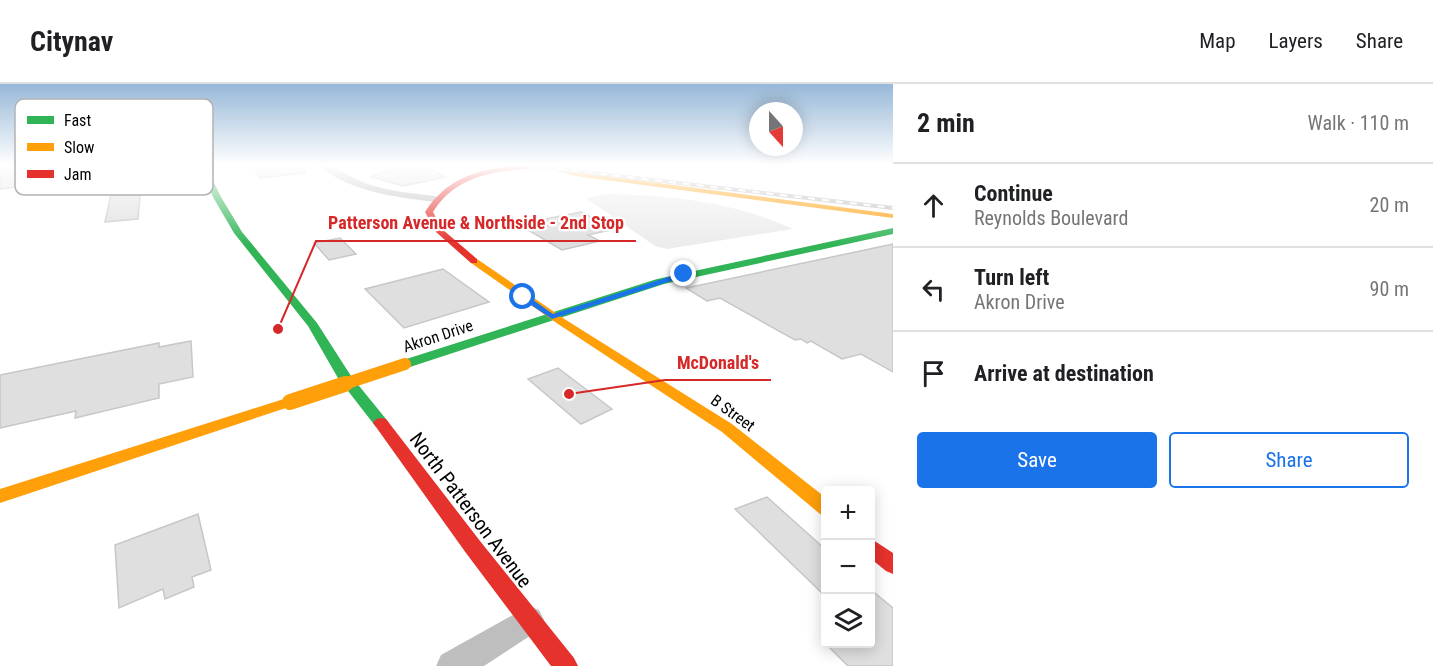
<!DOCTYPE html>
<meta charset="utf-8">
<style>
:root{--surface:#fff;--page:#f6f6f6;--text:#202124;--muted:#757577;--line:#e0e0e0;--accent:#1a73e8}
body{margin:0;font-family:"Roboto Condensed",sans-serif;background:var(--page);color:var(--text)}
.controls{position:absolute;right:18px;bottom:18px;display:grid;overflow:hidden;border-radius:6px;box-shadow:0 3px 15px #0003}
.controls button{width:54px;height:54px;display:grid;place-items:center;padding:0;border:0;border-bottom:2px solid var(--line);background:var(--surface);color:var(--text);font:30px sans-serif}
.compass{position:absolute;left:749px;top:18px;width:54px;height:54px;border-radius:50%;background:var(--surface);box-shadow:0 3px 15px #0003;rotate:159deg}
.stop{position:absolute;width:18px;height:18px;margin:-14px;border:4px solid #1a73e8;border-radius:50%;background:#fff}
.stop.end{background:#1a73e8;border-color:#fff;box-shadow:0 2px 6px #0008}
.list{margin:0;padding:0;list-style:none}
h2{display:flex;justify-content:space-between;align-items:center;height:78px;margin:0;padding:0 24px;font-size:26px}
h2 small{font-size:20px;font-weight:400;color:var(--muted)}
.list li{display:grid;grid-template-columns:39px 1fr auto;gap:18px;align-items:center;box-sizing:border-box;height:84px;padding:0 24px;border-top:2px solid var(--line)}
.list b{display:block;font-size:22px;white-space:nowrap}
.list p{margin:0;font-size:20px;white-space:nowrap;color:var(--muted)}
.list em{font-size:20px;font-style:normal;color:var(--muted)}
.actions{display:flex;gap:12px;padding:18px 24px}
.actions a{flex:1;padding:14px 0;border:2px solid var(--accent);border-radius:6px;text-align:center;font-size:21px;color:var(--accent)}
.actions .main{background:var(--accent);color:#fff}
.icon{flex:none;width:33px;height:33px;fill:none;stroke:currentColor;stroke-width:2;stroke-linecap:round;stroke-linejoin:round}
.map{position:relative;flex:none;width:893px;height:582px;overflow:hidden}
header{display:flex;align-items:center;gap:36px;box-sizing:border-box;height:84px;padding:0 30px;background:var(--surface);border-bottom:2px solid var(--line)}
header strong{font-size:28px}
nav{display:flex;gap:33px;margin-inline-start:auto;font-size:21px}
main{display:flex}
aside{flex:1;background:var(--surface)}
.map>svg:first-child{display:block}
</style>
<header>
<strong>Citynav</strong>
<nav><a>Map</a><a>Layers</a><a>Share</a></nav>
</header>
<main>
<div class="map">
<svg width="893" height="582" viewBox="0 0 893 582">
<rect width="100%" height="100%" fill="#fff"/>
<path fill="#ececec" d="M607 110C671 111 734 118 793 145L667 165 655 162 586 114Z"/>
<g fill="#dfdfdf" stroke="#c7c7c7" stroke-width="1.5">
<path d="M67 80H143L138 101H141L138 135 105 138 115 92 0 105V86Z"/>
<path d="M252 80H304L305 89 260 94Z"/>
<path d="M420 80 446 93 403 102 371 93 397 83Z"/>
<path d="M581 128 615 145 588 151 600 157 562 166 528 146 554 140 545 135Z"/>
<path d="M340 154 356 170 329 176 314 159Z"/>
<path d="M893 160V288L861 270 842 275 811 257 807 259 801 255 795 256 720 214 707 217 686 204Z"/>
<path d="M443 185 489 218 404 244 365 205Z"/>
<path d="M191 257 193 293 159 300V314L75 334 76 327 0 344V291L159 259V263Z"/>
<path d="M558 284 612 325 581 340 528 295Z"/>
<path d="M767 413 825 465V512L735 425Z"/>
<path d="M198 430 211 486 192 493 194 503 165 515 163 505 119 524 115 461Z"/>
<path d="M870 505 893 524V582H848L826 560H870Z"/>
</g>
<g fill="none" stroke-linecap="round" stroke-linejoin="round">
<g fill="#bebebe" fill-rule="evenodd">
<path d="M317 80C333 79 349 93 365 99 387 107 411 109 435 112L440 115 435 118C396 113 348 108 317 80Z"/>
<path d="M529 522 539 526 544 536 539 546 484 582H436L441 571Z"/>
</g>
<g fill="#30b455" fill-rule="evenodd">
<path d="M199 80H205L221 113 242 148 317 239 351 292 386 335 389 339 386 343H376L338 294 308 242 234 149 213 113Z"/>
<path d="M893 144V150L664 200 410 283 405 284 398 280 400 277 657 195Z"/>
</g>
<g fill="#ff9f0a" fill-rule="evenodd">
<path d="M533 80H542L575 88 893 130V134L575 92Z"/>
<path d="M471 175H477L566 236 732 340 826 414V432L820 430 722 348 558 240 471 179Z"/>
<path d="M290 313 297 318 295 321 0 419V405Z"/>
</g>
<g fill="#e5322d" fill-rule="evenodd">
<path d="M537 80H556C547 84 534 84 524 85 487 88 453 95 433 128L442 145 477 175V179H471L436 148 425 128C452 86 491 84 537 80Z"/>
<path d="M381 334 386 335 480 457 574 574 578 582H551L466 469 376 343 373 339 376 335Z"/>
<path d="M870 454 893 469V490L886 487 870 474Z"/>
</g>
<g stroke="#bebebe" stroke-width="4">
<path id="rail" d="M516 80 893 124"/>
</g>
<use href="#rail" stroke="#fff" stroke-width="2" stroke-dasharray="7" stroke-linecap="butt"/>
<path stroke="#ff9f0a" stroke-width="12" d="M341 301 405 280"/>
<path stroke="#ff9f0a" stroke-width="16" d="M290 318 345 300"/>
</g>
<linearGradient id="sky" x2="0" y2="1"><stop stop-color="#97b8d8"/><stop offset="0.5" stop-color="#fff"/><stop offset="1" stop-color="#fff" stop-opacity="0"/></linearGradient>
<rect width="893" height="161" fill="url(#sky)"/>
<path fill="#1a73e8" d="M684 188 687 192 552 235 519 213 526 211 553 230Z"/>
<g text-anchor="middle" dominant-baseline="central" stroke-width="4.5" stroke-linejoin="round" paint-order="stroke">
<g font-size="16" fill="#000" stroke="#fff">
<text transform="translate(438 252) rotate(-18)">Akron Drive</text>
<text transform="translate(733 329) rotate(36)">B Street</text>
</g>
<g font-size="20" fill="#000" stroke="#fff">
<text transform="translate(471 426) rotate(53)">North Patterson Avenue</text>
</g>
</g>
<rect x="15" y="15" width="198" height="96" rx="9" fill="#fff" stroke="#b2b2b2" stroke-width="1.5"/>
<rect x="27" y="32" width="27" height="8" fill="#30b455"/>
<rect x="27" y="59" width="27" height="8" fill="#ff9f0a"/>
<rect x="27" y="86" width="27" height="8" fill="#e5322d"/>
<g font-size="16" fill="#000">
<text x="64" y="42">Fast</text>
<text x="64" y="69">Slow</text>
<text x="64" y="96">Jam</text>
</g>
<path fill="none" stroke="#d62828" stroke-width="2" d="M278 245L316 157H636M569 310L665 296H771"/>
<g fill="#d62828" stroke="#fff" stroke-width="2">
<circle cx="278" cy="245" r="6"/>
<circle cx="569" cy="310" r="6"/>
</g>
<g font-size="18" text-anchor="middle" font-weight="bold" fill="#d62828" stroke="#fff" stroke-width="4.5" stroke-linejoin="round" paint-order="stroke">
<text x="476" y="145">Patterson Avenue &amp; Northside - 2nd Stop</text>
<text x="718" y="285">McDonald's</text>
</g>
</svg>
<div class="controls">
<button>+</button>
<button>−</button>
<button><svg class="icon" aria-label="layers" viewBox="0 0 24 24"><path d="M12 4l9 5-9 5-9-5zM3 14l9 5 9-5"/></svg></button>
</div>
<svg class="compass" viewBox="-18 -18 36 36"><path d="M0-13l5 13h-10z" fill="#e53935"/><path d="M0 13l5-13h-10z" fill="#757577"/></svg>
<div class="stop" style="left:523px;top:213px"></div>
<div class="stop end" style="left:684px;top:190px"></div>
</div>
<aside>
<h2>2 min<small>Walk · 110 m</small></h2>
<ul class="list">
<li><svg class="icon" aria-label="ahead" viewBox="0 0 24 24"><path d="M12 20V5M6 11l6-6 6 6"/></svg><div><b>Continue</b><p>Reynolds Boulevard</p></div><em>20 m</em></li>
<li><svg class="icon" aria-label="left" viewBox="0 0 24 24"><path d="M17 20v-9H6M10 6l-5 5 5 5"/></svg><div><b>Turn left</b><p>Akron Drive</p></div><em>90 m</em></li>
<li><svg class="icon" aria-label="arrive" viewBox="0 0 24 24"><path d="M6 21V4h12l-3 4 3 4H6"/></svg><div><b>Arrive at destination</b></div></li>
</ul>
<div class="actions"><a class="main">Save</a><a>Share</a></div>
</aside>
</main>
